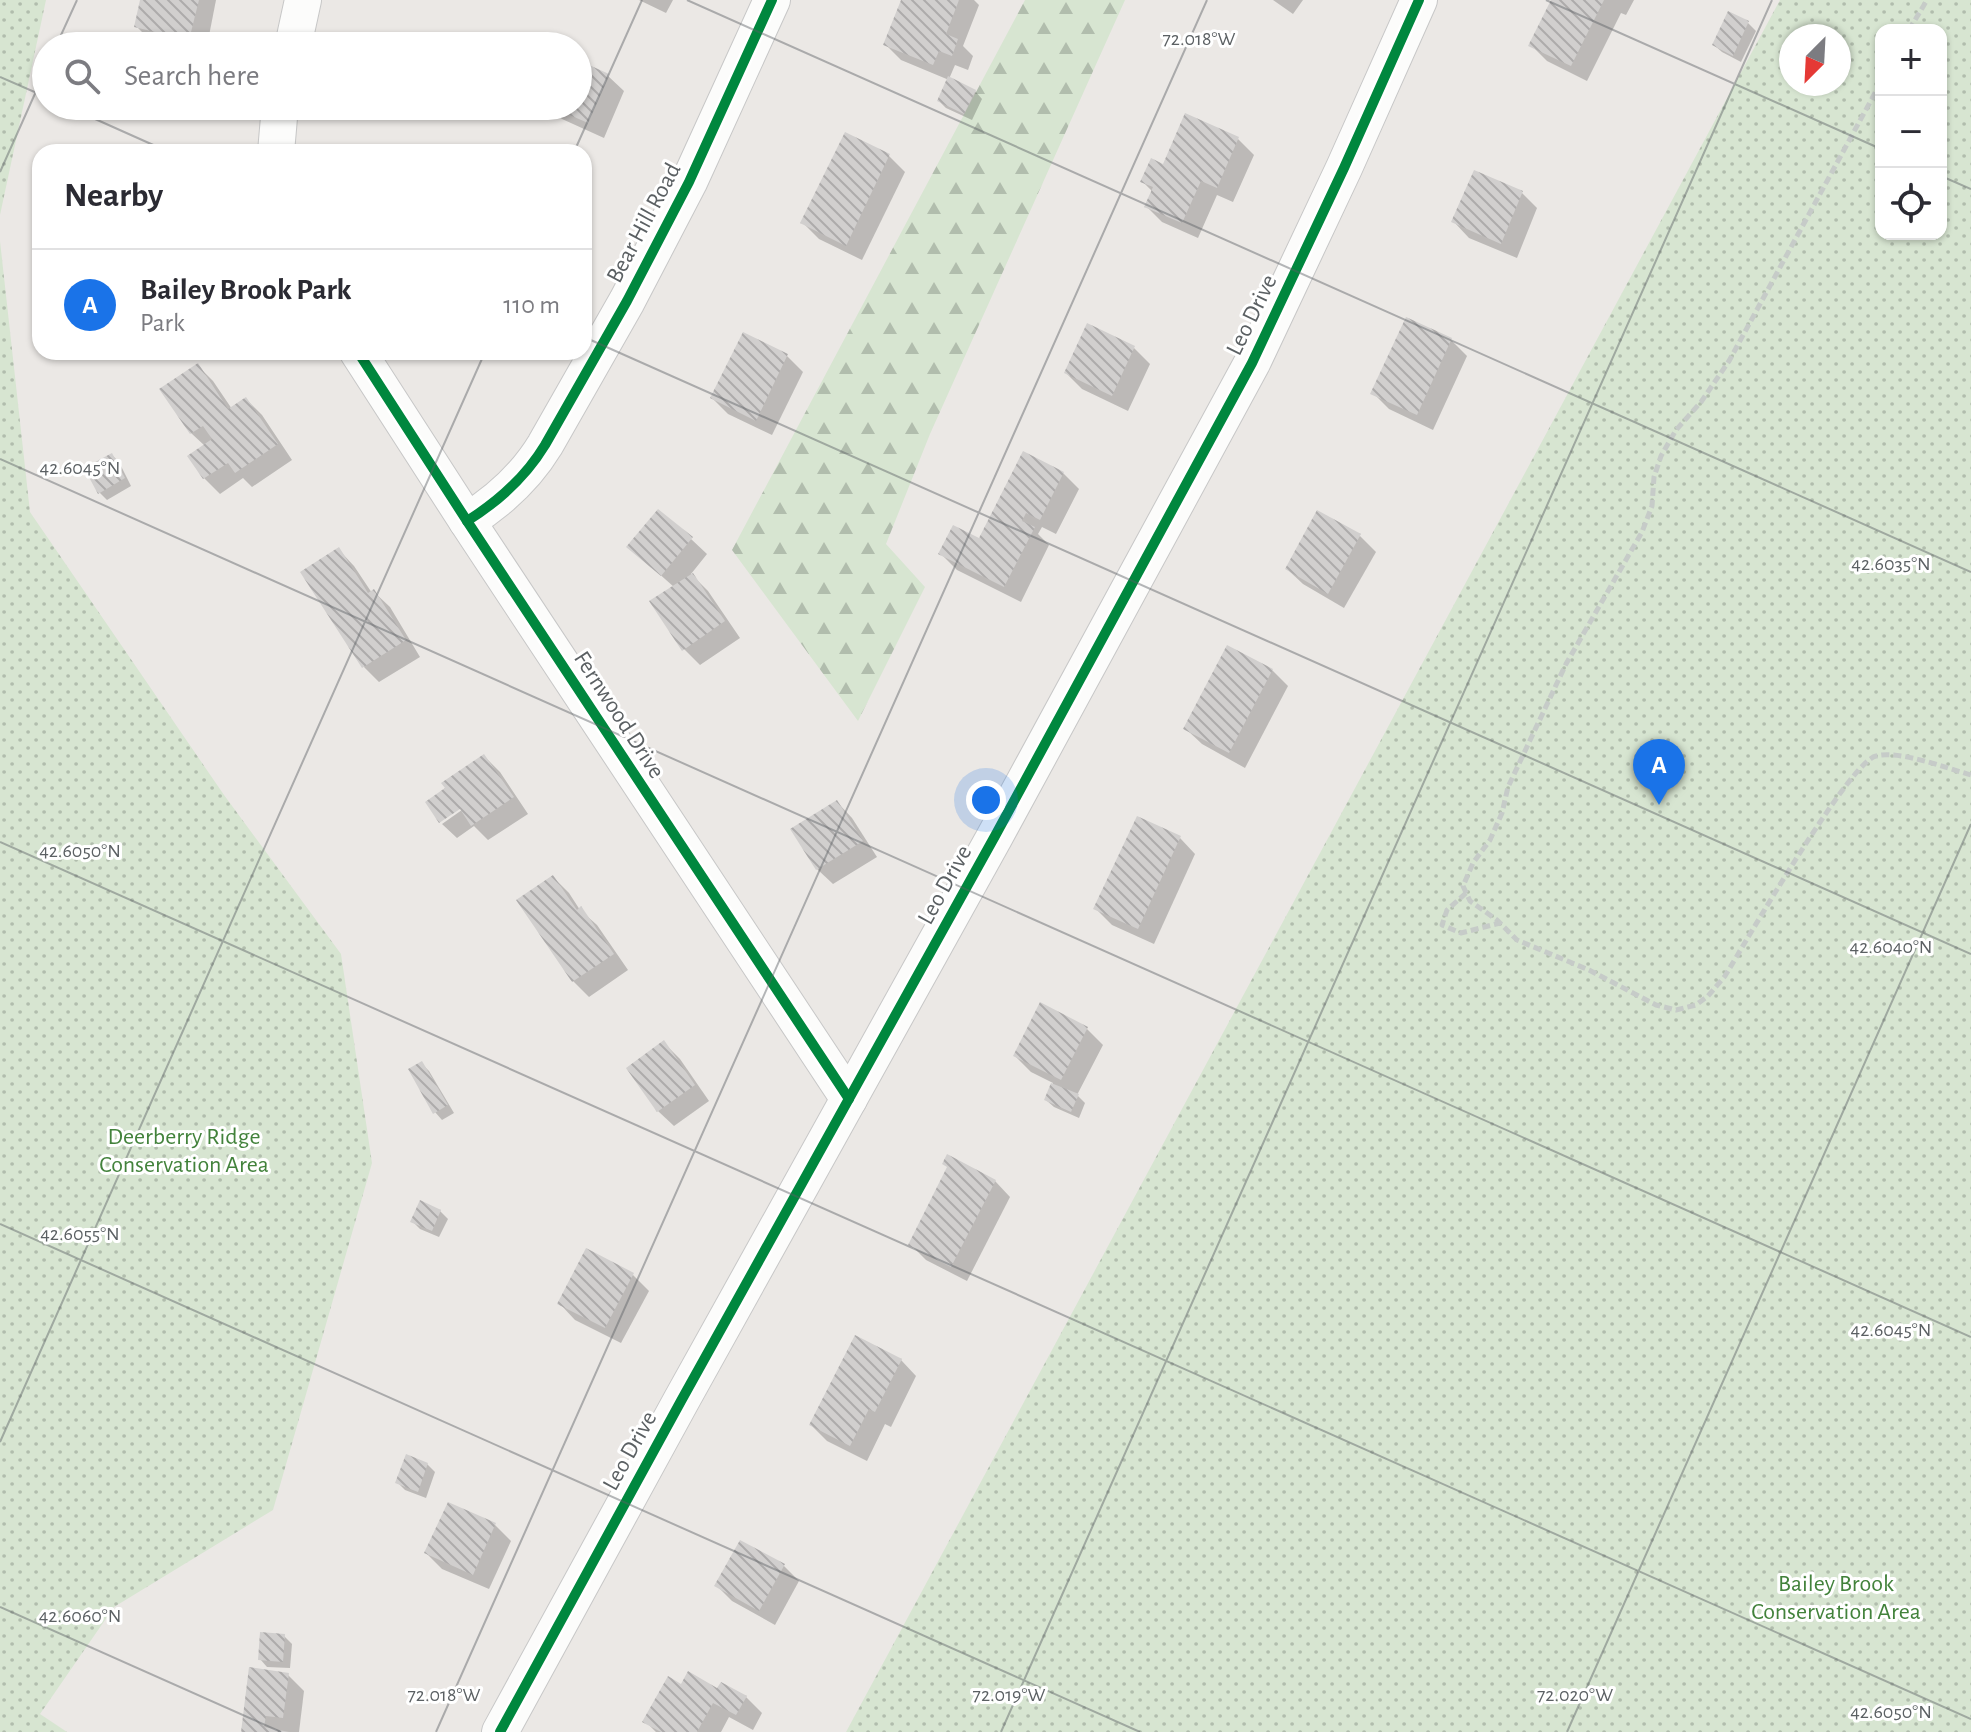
<!DOCTYPE html>
<meta charset="utf-8">
<style>
:root{--surface:#fff;--page:#f2f2f3;--text:#2b2b33;--muted:#7c7c81;--line:#e1e1e2;--accent:#1a73e8}
body{margin:0;font-family:"Alegreya Sans",sans-serif;background:var(--page);color:var(--text)}
.controls{position:absolute;right:24px;top:24px;display:grid;overflow:hidden;border-radius:16px;box-shadow:0 2px 6px #0004}
.controls button{width:72px;height:72px;display:grid;place-items:center;padding:0;border:0;border-bottom:2px solid var(--line);background:var(--surface);color:var(--text);font:40px sans-serif}
.compass{position:absolute;left:1779px;top:24px;width:72px;height:72px;border-radius:50%;background:var(--surface);box-shadow:0 2px 6px #0004;rotate:204deg}
.you{position:absolute;left:986px;top:800px;width:28px;height:28px;margin:-20px;border:6px solid #fff;border-radius:50%;background:#1a73e8;box-shadow:0 0 0 12px #1a73e833}
.badge{display:grid;place-items:center;width:52px;height:52px;border-radius:50%;background:var(--accent);color:#fff;font-size:26px;font-weight:700}
.pin{position:absolute;translate:-50% -66px;filter:drop-shadow(0 2px 4px #0008)}
.pin::after{content:'';position:absolute;top:42px;width:28px;height:24px;background:inherit;clip-path:polygon(0 0,100% 0,50% 100%)}
.list{margin:0;padding:0;list-style:none}
h2{display:flex;justify-content:space-between;align-items:center;height:104px;margin:0;padding:0 32px;font-size:34px}
h2 small{font-size:26px;font-weight:400;color:var(--muted)}
.list li{display:grid;grid-template-columns:52px 1fr auto;gap:24px;align-items:center;box-sizing:border-box;height:112px;padding:0 32px;border-top:2px solid var(--line)}
.list b{display:block;font-size:30px;white-space:nowrap}
.list p{margin:0;font-size:26px;white-space:nowrap;color:var(--muted)}
.list em{font-size:26px;font-style:normal;color:var(--muted)}
.icon{flex:none;width:44px;height:44px;fill:none;stroke:currentColor;stroke-width:2;stroke-linecap:round;stroke-linejoin:round}
.map{position:relative;flex:none;width:1971px;height:1732px;overflow:hidden}
.search{position:absolute;background:var(--surface);box-shadow:0 2px 6px #0004;left:32px;top:32px;width:560px;height:88px;display:flex;align-items:center;gap:20px;box-sizing:border-box;padding:0 28px;border-radius:44px;color:var(--muted);font-size:30px}
.panel{position:absolute;background:var(--surface);box-shadow:0 2px 6px #0004;left:32px;top:144px;width:560px;height:216px;border-radius:24px}
.map>svg:first-child{display:block}
</style>
<div class="map">
<svg width="1971" height="1732" viewBox="0 0 1971 1732">
<defs>
<pattern id="forest-firs" width="22" height="20" patternUnits="userSpaceOnUse" patternTransform="scale(2)"><rect width="22" height="20" fill="#d7e5d1"/><path d="M5 1l3.5 6h-7zM16 11l3.5 6h-7z" fill="#b1bdad"/></pattern>
<pattern id="park-dots" width="8" height="8" patternUnits="userSpaceOnUse" patternTransform="scale(2)"><rect width="8" height="8" fill="#d7e5d1"/><path d="M2 2h.1M6 6h.1" fill="none" stroke="#b1bdad" stroke-width="1.8" stroke-linecap="round"/></pattern>
<pattern id="building-back-hatch" width="6" height="6" patternUnits="userSpaceOnUse" patternTransform="scale(2)"><rect width="6" height="6" fill="#d1cfce"/><path d="M-1 5l2 2M0 0l6 6M5-1l2 2" fill="none" stroke="#adabab"/></pattern>
</defs>
<rect width="100%" height="100%" fill="#ebe8e5"/>
<path fill="url(#forest-firs)" d="M1025 0H1125L930 434 886 544 925 587 858 721 732 550Z"/>
<g fill="url(#park-dots)" fill-rule="evenodd">
<path d="M0 0H46L0 215Z"/>
<path d="M1780 0H1971V1732H846ZM1881 30H1941V234H1881ZM1839 36V84H1791V36Z"/>
<path d="M0 241 30 512 224 795 341 954 372 1163 273 1510 114 1607 40 1714 67 1732H0Z"/>
</g>
<g fill="#0003">
<path d="M142 0H216L207 46H169L152 42 136 26Z"/>
<path d="M639 0H673L666 13Z"/>
<path d="M903 0H974L979 5 963 46 973 56 968 70 955 65 949 79 975 91 982 99 972 120 946 108 939 101 949 80 901 60 885 44Z"/>
<path d="M1273 0H1303L1293 14Z"/>
<path d="M1553 0H1634L1626 15 1621 13 1587 81 1547 61 1531 45Z"/>
<path d="M1729 14 1748 23 1756 31 1741 62 1722 52 1714 45Z"/>
<path d="M578 62 608 76 624 91 604 138 562 119 549 106H578Z"/>
<path d="M846 135 889 156 905 172 862 260 819 239 803 223Z"/>
<path d="M1238 139 1254 155 1233 202 1217 195 1198 238 1162 222 1146 206 1153 192 1142 181 1164 166Z"/>
<path d="M1521 192 1537 208 1517 258 1469 238 1454 222Z"/>
<path d="M744 335 787 356 803 372 772 435 728 414 712 398Z"/>
<path d="M1451 340 1467 356 1433 430 1389 409 1373 393Z"/>
<path d="M1134 348 1150 364 1128 411 1082 389 1066 373Z"/>
<path d="M197 365 213 381 232 409 246 399 262 415 292 460 252 487 243 478 220 494 204 478 205 446 191 433Z"/>
<path d="M112 455 119 462 131 486 107 500 99 492Z"/>
<path d="M1063 473 1079 489 1056 534 1042 527 1038 534 1049 545 1021 602 957 570 941 554 980 541Z"/>
<path d="M1360 536 1376 552 1344 608 1303 584 1287 569Z"/>
<path d="M691 539 707 554 691 574 708 591 740 638 700 665 684 649 674 587 629 547Z"/>
<path d="M339 550 354 566 372 593 374 592 390 607 420 657 379 682 364 667Z"/>
<path d="M1272 670 1288 686 1245 768 1202 744 1186 729Z"/>
<path d="M484 756 500 772 528 814 488 840 474 826 457 838 442 824 469 805 467 802 441 819V822L428 802Z"/>
<path d="M837 802 852 818 877 857 833 884 817 869Z"/>
<path d="M1180 838 1195 854 1154 944 1112 925 1096 909Z"/>
<path d="M553 877 569 893 580 910 597 925 628 970 589 997 573 981 519 901Z"/>
<path d="M1040 1005 1087 1029 1103 1045 1077 1095 1085 1103 1079 1118 1054 1107 1046 1100 1053 1083 1031 1072 1015 1056Z"/>
<path d="M664 1043 680 1059 709 1101 674 1126 658 1111Z"/>
<path d="M422 1064 429 1071 454 1113 442 1120 435 1112Z"/>
<path d="M995 1181 1010 1197 967 1281 926 1260 910 1244Z"/>
<path d="M440 1211 448 1219 439 1237 420 1229 413 1222Z"/>
<path d="M633 1275 649 1291 621 1343 575 1320 560 1304Z"/>
<path d="M901 1360 916 1376 891 1427 885 1424 867 1461 827 1441 811 1425Z"/>
<path d="M427 1464 435 1472 426 1498 405 1490 398 1483Z"/>
<path d="M495 1525 511 1541 489 1589 442 1569 426 1553Z"/>
<path d="M783 1565 799 1581 775 1625 732 1601 717 1586Z"/>
<path d="M284 1636 292 1644 290 1668 267 1667 260 1659Z"/>
<path d="M288 1675 304 1691 299 1732H243Z"/>
<path d="M682 1687 718 1690 746 1697 762 1713 753 1730 729 1717 721 1732H656L645 1721Z"/>
</g>
<g fill="url(#building-back-hatch)">
<path d="M140 0H199L189 40 134 27Z"/>
<path d="M901 0H959L946 34 958 39 952 56 939 51 933 65 883 45Z"/>
<path d="M1551 0H1604L1571 66 1528 46Z"/>
<path d="M1728 11 1749 21 1733 56 1712 45Z"/>
<path d="M578 60 609 74 588 123 549 106H578Z"/>
<path d="M948 76 976 90 964 114 937 101Z"/>
<path d="M1185 113 1239 137 1217 188 1201 181 1182 223 1144 207 1153 187 1140 182 1151 158 1163 164Z"/>
<path d="M845 132 890 154 846 246 800 223Z"/>
<path d="M1474 170 1523 191 1501 244 1451 222Z"/>
<path d="M1406 317 1452 338 1417 415 1370 394Z"/>
<path d="M1087 323 1135 346 1112 396 1064 373Z"/>
<path d="M743 332 788 354 756 421 710 398Z"/>
<path d="M198 363 228 409 246 397 278 444 235 473 228 463 203 479 187 456 212 439 203 426 190 434 159 389Z"/>
<path d="M1023 451 1064 472 1040 520 1026 513 1022 521 1035 527 1004 587 938 554 953 525 979 538Z"/>
<path d="M112 453 125 478 98 494 84 468Z"/>
<path d="M658 509 693 537 661 576 626 547Z"/>
<path d="M1317 510 1361 534 1328 594 1285 569Z"/>
<path d="M339 547 368 593 374 589 406 640 362 668 300 572Z"/>
<path d="M693 573 725 621 682 651 649 601Z"/>
<path d="M1227 645 1273 669 1229 753 1183 729Z"/>
<path d="M484 754 514 797 471 826 460 809 439 823 425 802 445 788 441 783Z"/>
<path d="M837 800 863 841 816 870 790 829Z"/>
<path d="M1137 816 1181 836 1138 929 1093 909Z"/>
<path d="M553 875 577 910 581 906 614 954 572 982 516 900Z"/>
<path d="M1040 1002 1088 1027 1061 1080 1013 1056Z"/>
<path d="M664 1040 695 1085 657 1112 626 1068Z"/>
<path d="M422 1061 448 1105 433 1114 408 1069Z"/>
<path d="M1051 1083 1079 1094 1071 1112 1044 1100Z"/>
<path d="M947 1154 996 1180 951 1267 908 1245 947 1167 942 1164Z"/>
<path d="M420 1200 441 1210 432 1231 410 1222Z"/>
<path d="M586 1248 634 1273 605 1328 557 1304Z"/>
<path d="M855 1335 902 1359 875 1412 869 1409 850 1446 809 1425Z"/>
<path d="M406 1454 428 1463 418 1492 395 1483Z"/>
<path d="M448 1502 496 1523 473 1575 424 1553Z"/>
<path d="M740 1540 785 1564 759 1611 714 1586Z"/>
<path d="M260 1632 285 1634 283 1662 258 1660Z"/>
<path d="M249 1667 289 1673 283 1718 266 1716 264 1727 289 1732H241Z"/>
<path d="M688 1671 717 1688 721 1682 747 1696 736 1715 713 1703 697 1732H661L642 1722 668 1676 681 1684Z"/>
</g>
<g fill="none" stroke-linecap="round" stroke-linejoin="round">
<g stroke="#c7c7c7" stroke-width="38">
<g id="minor">
<path d="M293 46 303 0"/>
<path d="M276 152 280 106"/>
<path d="M358 352 467 521 849 1099"/>
<path d="M467 521C499 501 525 478 545 445L627 301 689 182 772 0"/>
<path d="M500 1732 681 1401 995 836 1252 363 1344 168 1419 0"/>
</g>
</g>
<g stroke="#c6cbc8" stroke-width="5" stroke-dasharray="8 4" stroke-linecap="butt">
<path d="M1909 30 1927 0"/>
<path d="M1881 82 1729 361 1701 402 1676 430 1661 456 1654 477 1652 506 1642 532 1566 664 1508 787 1502 813 1490 840 1473 863 1463 886 1470 901 1497 920 1517 940 1589 970 1656 1005 1676 1010 1696 1005 1708 996 1725 976C1745 943 1850 761 1876 756 1900 750 1946 768 1971 775"/>
<path d="M1466 893 1447 910 1442 925 1461 933 1500 923"/>
</g>
<use href="#minor" stroke="#fcfcfb" stroke-width="36"/>
<g stroke="#fff" stroke-width="15">
<g id="cycleway">
<path d="M358 352 467 521 849 1099"/>
<path d="M467 521C499 501 525 478 545 445L627 301 689 182 772 0"/>
<path d="M500 1732 681 1401 995 836 1252 363 1344 168 1419 0"/>
</g>
</g>
<use href="#cycleway" stroke="#00873e" stroke-width="10"/>
</g>
<path fill="none" stroke="#5b6063" stroke-width="2" stroke-opacity="0.45" d="M687 0 1971 572M1546 0 1881 149M56 46 77 0M0 77 46 97M66 106 169 152M574 152 642 0M0 172 46 69M1941 176 1971 189M584 337 1971 954M0 459 1971 1337M0 842 1971 1719M0 1224 1140 1732M0 1442 485 352M0 1607 281 1732M436 1732 1207 0M1001 1732 1772 0M1567 1732 1971 824"/>
<g text-anchor="middle" dominant-baseline="central" stroke-width="6" stroke-linejoin="round" paint-order="stroke">
<g font-size="24" fill="#5b6063" stroke="#fff">
<text transform="translate(644 223) rotate(-62)">Bear Hill Road</text>
<text transform="translate(1252 315) rotate(-64)">Leo Drive</text>
<text transform="translate(619 715) rotate(57)">Fernwood Drive</text>
<text transform="translate(945 885) rotate(-61)">Leo Drive</text>
<text transform="translate(630 1451) rotate(-61)">Leo Drive</text>
</g>
<g font-size="24" fill="#42823b" stroke="#fff">
<text x="184" y="1137">Deerberry Ridge<tspan x="184" dy="28">Conservation Area</tspan></text>
<text x="1836" y="1584">Bailey Brook<tspan x="1836" dy="28">Conservation Area</tspan></text>
</g>
</g>
<g font-size="20" text-anchor="middle" fill="#5b6063" stroke="#fff" stroke-width="6" stroke-linejoin="round" paint-order="stroke">
<text x="1199" y="45">72.018°W</text>
<text x="80" y="474">42.6045°N</text>
<text x="1891" y="570">42.6035°N</text>
<text x="80" y="857">42.6050°N</text>
<text x="1891" y="953">42.6040°N</text>
<text x="80" y="1240">42.6055°N</text>
<text x="1891" y="1336">42.6045°N</text>
<text x="80" y="1622">42.6060°N</text>
<text x="444" y="1701">72.018°W</text>
<text x="1009" y="1701">72.019°W</text>
<text x="1575" y="1701">72.020°W</text>
<text x="1891" y="1718">42.6050°N</text>
</g>
</svg>
<div class="controls">
<button>+</button>
<button>−</button>
<button><svg class="icon" aria-label="locate" viewBox="0 0 24 24"><circle cx="12" cy="12" r="6"/><path d="M12 2v4M12 18v4M2 12h4M18 12h4"/></svg></button>
</div>
<svg class="compass" viewBox="-18 -18 36 36"><path d="M0-13l5 13h-10z" fill="#e53935"/><path d="M0 13l5-13h-10z" fill="#7c7c81"/></svg>
<div class="you"></div>
<div class="pin badge" style="left:1659px;top:805px">A</div>
<div class="search"><svg class="icon" aria-label="search" viewBox="0 0 24 24"><circle cx="10" cy="10" r="6"/><path d="M15 15l6 6"/></svg>Search here</div>
<section class="panel">
<h2>Nearby<small></small></h2>
<ul class="list">
<li><span class="badge">A</span><div><b>Bailey Brook Park</b><p>Park</p></div><em>110 m</em></li>
</ul>
</section>
</div>
